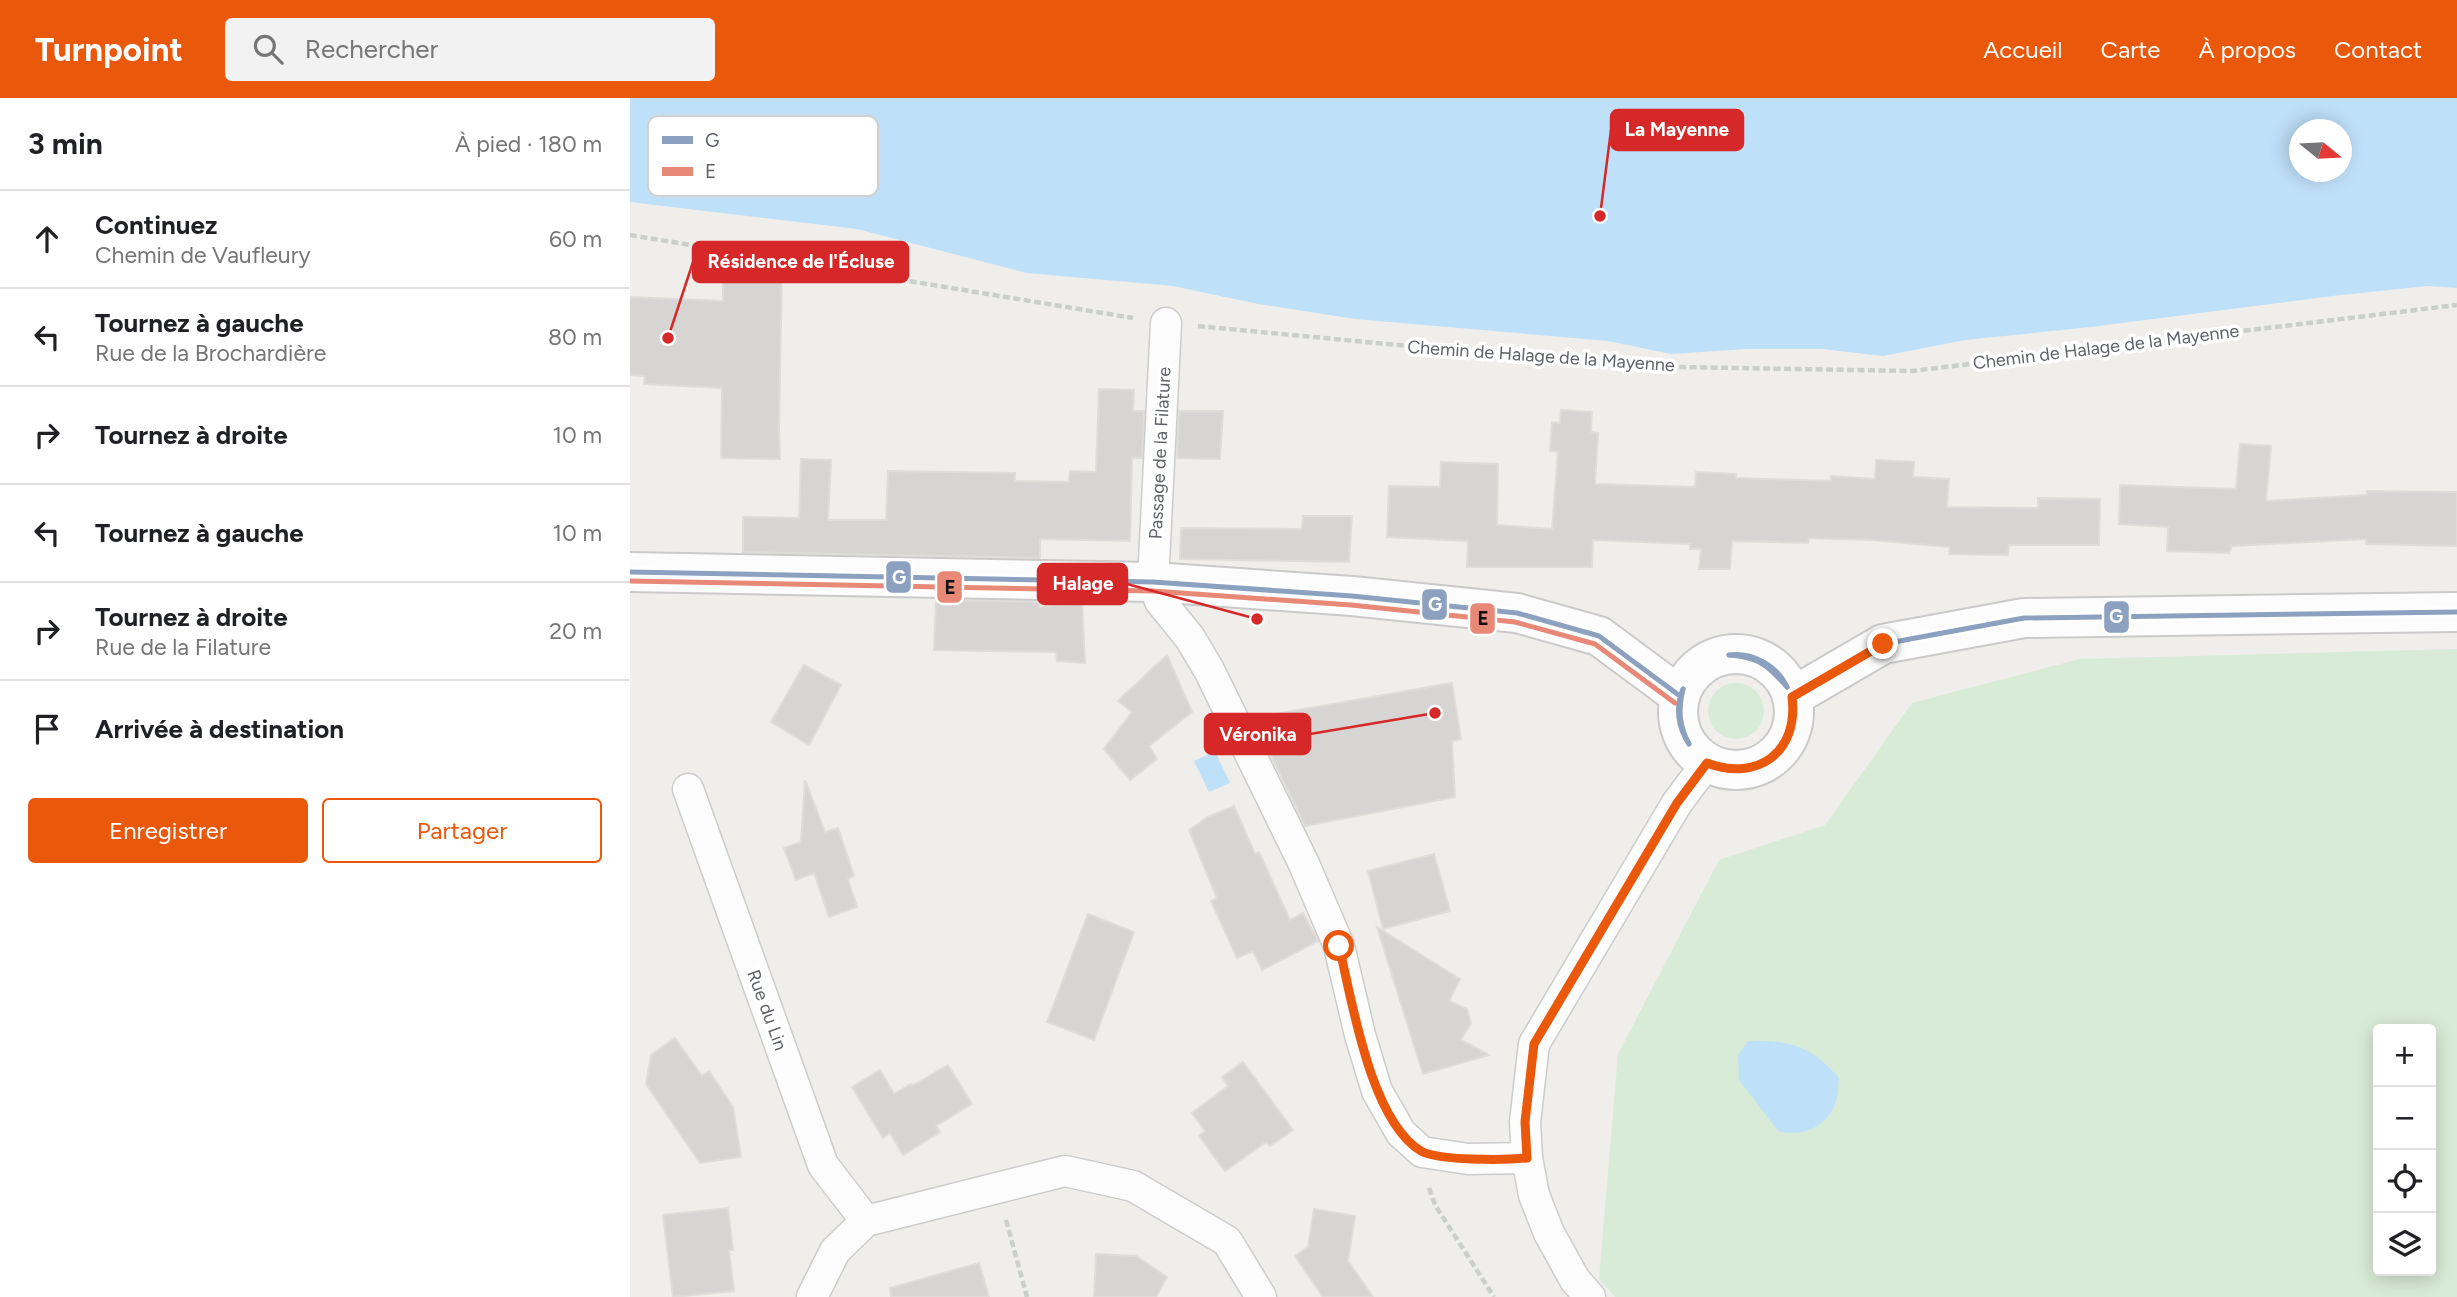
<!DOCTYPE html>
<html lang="fr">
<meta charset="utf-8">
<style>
:root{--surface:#fff;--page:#f2f2f2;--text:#202124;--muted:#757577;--line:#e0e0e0;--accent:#ea580c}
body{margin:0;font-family:Figtree,sans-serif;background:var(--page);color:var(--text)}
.controls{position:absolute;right:21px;bottom:21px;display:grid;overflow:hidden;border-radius:7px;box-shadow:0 4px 18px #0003}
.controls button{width:63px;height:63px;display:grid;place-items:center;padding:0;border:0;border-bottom:2px solid var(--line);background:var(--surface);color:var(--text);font:35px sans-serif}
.compass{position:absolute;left:1659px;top:21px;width:63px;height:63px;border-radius:50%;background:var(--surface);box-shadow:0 4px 18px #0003;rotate:108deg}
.stop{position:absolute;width:21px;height:21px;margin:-16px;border:5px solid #ea580c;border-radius:50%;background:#fff}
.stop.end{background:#ea580c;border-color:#fff;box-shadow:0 2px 7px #0008}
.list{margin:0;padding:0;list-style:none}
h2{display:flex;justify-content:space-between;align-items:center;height:91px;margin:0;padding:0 28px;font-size:30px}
h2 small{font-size:23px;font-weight:400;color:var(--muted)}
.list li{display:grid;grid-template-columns:46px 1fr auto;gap:21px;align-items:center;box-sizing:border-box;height:98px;padding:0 28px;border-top:2px solid var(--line)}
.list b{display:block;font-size:26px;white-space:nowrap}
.list p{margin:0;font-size:23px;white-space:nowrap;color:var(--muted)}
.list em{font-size:23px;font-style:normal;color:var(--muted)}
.actions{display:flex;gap:14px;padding:21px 28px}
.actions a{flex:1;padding:16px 0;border:2px solid var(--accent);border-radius:7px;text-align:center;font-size:24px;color:var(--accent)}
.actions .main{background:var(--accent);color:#fff}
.icon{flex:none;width:38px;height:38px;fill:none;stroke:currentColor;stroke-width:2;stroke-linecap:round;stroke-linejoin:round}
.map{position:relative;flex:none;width:1827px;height:1199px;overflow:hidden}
header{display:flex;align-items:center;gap:42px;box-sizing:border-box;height:98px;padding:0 35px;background:var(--accent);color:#fff}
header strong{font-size:33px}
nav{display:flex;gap:38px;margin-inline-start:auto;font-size:24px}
.search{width:490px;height:63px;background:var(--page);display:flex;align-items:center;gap:18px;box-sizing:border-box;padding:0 24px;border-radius:7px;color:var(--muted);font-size:26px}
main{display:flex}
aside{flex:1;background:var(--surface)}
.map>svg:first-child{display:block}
</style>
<header>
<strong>Turnpoint</strong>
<div class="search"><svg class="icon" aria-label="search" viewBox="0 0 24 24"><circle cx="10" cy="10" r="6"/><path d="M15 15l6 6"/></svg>Rechercher</div>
<nav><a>Accueil</a><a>Carte</a><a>À propos</a><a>Contact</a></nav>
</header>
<main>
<aside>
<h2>3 min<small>À pied · 180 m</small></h2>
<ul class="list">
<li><svg class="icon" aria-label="ahead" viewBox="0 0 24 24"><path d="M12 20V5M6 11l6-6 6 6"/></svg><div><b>Continuez</b><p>Chemin de Vaufleury</p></div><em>60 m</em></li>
<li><svg class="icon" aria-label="left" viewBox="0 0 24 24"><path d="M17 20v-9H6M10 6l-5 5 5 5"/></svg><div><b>Tournez à gauche</b><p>Rue de la Brochardière</p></div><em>80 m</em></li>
<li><svg class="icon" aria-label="right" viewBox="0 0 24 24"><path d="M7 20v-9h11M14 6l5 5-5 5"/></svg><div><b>Tournez à droite</b></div><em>10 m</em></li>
<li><svg class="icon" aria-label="left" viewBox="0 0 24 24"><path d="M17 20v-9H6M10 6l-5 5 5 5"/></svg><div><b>Tournez à gauche</b></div><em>10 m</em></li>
<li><svg class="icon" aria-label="right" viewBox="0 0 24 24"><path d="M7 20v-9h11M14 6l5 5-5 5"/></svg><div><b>Tournez à droite</b><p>Rue de la Filature</p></div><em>20 m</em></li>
<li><svg class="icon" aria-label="arrive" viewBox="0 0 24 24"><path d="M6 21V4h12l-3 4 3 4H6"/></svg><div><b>Arrivée à destination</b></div></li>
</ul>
<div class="actions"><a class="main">Enregistrer</a><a>Partager</a></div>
</aside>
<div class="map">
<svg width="1827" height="1199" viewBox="0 0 1827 1199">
<rect width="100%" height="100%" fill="#efeeea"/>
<g fill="#d8ebd6" fill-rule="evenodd">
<path d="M1827 551V1199H985L969 1181 988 956 1089 762 1195 727 1282 605 1450 561ZM1748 931H1801V1173H1748Z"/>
<circle cx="1106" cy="613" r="28"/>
</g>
<g fill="#bfe0f9" fill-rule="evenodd">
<path d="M0 0H1827V190L1797 188 1702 198 1461 229 1335 242 1253 258 1192 251H1116L1041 256 978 243 725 221 628 206 543 188 397 175 227 131 0 104ZM1670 32H1712V74H1670Z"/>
<path d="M585 653 600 685 579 694 564 663Z"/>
<path d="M1118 943C1160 942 1181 948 1209 980 1208 987 1208 996 1206 1003 1200 1027 1171 1041 1148 1033L1109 982 1108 957Z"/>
</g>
<g fill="#d6d5d3" stroke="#deddd9" stroke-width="2">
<path d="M93 161 152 170 149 331 150 361 91 360 92 290 14 286 15 278 0 277V199L93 203Z"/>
<path d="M469 291 504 292 503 313H514L512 360H502L500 443 410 441V460L113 454V419L169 420 171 361 201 362 198 422H256L258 373 385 375V383L439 384 440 373 466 374Z"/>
<path d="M931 312 962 314 961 334 968 335 965 386 1065 389 1066 374 1106 376V380L1201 383V378L1245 381 1246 362 1284 364 1283 379 1319 381 1317 409 1408 410V400L1470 401 1469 447H1379L1378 457 1319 456 1320 449 1241 442 1179 440 1178 445 1102 443 1100 471H1069L1071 451H1060V446L963 442 962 469H837L838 443 757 439 759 388 810 389 811 364 868 366 867 427 922 431 928 354 920 353 922 324 930 325Z"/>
<path d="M549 313H593L590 361 547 360Z"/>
<path d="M1610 346 1641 348 1636 403 1737 397V393L1827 394V448L1736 446V441L1602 448 1599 455 1537 453 1538 429 1489 426 1490 387 1606 391Z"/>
<path d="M673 418H722L719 464 550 461 551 430 672 431Z"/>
<path d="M306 502 409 504V509L452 506 455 565 427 563 426 554 304 552Z"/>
<path d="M537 557 562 614 519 648 527 661 500 682 474 651 502 614 488 603Z"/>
<path d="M174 567 211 587 179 647 141 624Z"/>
<path d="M822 585 831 641 822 643 825 699 675 728 623 620Z"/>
<path d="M175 682 195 734 208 730 224 778 218 781 227 809 199 819 184 775 166 782 154 750 171 744Z"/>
<path d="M604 708 625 756 629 754 660 822 673 815 688 843 632 872 623 853 607 860 581 803 587 800 559 732 578 719Z"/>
<path d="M804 756 820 813 753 831 738 773Z"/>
<path d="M458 816 504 834 464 942 417 924Z"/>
<path d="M747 829 830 881 819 903 837 911 841 925 831 942 859 957 793 976Z"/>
<path d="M45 940 72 978 79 973 103 1009 111 1059 70 1065 16 986 21 957Z"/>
<path d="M613 964 663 1032 640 1048 636 1044 595 1073 569 1038 575 1033 562 1015 598 988 592 979Z"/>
<path d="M318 967 342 1006 306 1028 310 1034 273 1057 260 1035 253 1040 222 989 250 972 264 996 281 986 282 988Z"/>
<path d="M98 1110 103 1152H99L104 1193 43 1199 33 1117Z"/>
<path d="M684 1111 725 1118 718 1163 743 1199H693L665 1158 678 1149Z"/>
<path d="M466 1156 506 1158 537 1179 526 1199H464Z"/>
<path d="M349 1165 359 1199H261L260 1190Z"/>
</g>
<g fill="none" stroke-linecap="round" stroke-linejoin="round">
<g stroke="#cbcccc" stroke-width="33">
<g id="street">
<path d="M536 225 523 484 530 503 560 540 579 572 674 766 709 848 730 937 747 993 771 1035 792 1054 838 1061 897 1060"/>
<path d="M58 691 193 1067 236 1123"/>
<path d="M182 1199 205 1153 236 1123 435 1073 503 1088 597 1143 631 1199"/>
<path d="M960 1199 945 1182 919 1135 904 1097 897 1060 895 1024 904 946 1047 705 1077 665"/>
</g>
</g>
<g stroke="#cacacb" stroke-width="42">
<g id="secondary">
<path d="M0 474 523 484 722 498 887 515 969 538 1050 598"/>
<circle cx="1106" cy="614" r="58"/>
<path d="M1162 599 1253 546 1394 520 1827 514"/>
</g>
</g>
<g stroke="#cacfcc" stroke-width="4.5" stroke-dasharray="7 3.5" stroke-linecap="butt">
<path d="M0 137 503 220"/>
<path d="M568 228 988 268 1282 273 1827 207"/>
<path d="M799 1090 805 1107 864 1199"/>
<path d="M376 1122 397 1199"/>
</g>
<use href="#street" stroke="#fdfcfc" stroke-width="30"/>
<use href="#secondary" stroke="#fdfcfc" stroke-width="38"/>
<g stroke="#fff" stroke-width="10">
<g id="bus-1">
<path d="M0 474 523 484 722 498 887 515 969 538 1050 598"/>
<path d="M1099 557C1128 559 1138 567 1157 589"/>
<path d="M1099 557C1122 554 1147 567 1157 589"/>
<path d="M1053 591C1048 612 1049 627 1059 646"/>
<path d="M1053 591C1045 609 1048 630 1059 646"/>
<path d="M1162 599 1253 546 1394 520 1827 514"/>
</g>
</g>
<g stroke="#fff" stroke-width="10">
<path id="bus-2" d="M0 483 523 493 721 507 885 524 965 546 1045 605"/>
</g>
<use href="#bus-1" stroke="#8ca1bf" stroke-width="5"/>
<use href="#bus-2" stroke="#e88876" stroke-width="5"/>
</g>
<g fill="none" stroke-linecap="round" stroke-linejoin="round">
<path stroke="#ea580c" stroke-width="9" d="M709 848C722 902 740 1022 791 1053 808 1063 875 1062 897 1060L895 1024 904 946 1047 705 1077 665C1128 684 1169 654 1162 599L1253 546"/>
</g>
<g text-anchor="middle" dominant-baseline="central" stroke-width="7" stroke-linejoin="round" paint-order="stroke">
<g font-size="18" fill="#5f6368" stroke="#fff">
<text transform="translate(1476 249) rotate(-7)">Chemin de Halage de la Mayenne</text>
<text transform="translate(911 258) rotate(4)">Chemin de Halage de la Mayenne</text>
<text transform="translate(530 355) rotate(-87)">Passage de la Filature</text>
<text transform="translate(137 912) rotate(70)">Rue du Lin</text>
</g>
</g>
<rect x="18" y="18" width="230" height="80" rx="10" fill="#fff" stroke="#cfd0d2" stroke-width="2"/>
<rect x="32" y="38" width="31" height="8" fill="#8ca1bf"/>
<rect x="32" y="69" width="31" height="9" fill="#e88876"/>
<g font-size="19" fill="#5f6368">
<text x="75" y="49">G</text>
<text x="75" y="80">E</text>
</g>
<path fill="none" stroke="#d62828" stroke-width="2.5" d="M970 118L981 32M38 240L63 164M627 521L497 486M805 615L680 636"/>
<g fill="#d62828" stroke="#fff" stroke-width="2.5">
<circle cx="970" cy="118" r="7"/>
<circle cx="38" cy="240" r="7"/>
<circle cx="627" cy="521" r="7"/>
<circle cx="805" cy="615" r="7"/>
</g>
<g fill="#d62828" stroke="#d62828" stroke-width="2.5">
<rect x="981" y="12" width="132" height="40" rx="7"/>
<rect x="63" y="144" width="215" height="40" rx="7"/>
<rect x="408" y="466" width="89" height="40" rx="7"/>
<rect x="575" y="616" width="105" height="40" rx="7"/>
</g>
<g font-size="19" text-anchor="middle" font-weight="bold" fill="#fff">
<text x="1047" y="38">La Mayenne</text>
<text x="171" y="170">Résidence de l'Écluse</text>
<text x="453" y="492">Halage</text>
<text x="628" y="643">Véronika</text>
</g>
<g stroke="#fff" stroke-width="2.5">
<rect x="255" y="462" width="27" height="34" rx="7" fill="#8ca1bf"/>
<rect x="306" y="472" width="27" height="34" rx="7" fill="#e88876"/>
<rect x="791" y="490" width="27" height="33" rx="7" fill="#8ca1bf"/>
<rect x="1473" y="502" width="27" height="34" rx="7" fill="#8ca1bf"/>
<rect x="839" y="504" width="27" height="33" rx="7" fill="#e88876"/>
</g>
<g font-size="19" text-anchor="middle" font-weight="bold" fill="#fff">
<text x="269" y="486">G</text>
<text x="805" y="513">G</text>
<text x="1486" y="525">G</text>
</g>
<g font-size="19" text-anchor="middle" font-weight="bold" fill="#111">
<text x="320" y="496">E</text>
<text x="853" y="527">E</text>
</g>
</svg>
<div class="controls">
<button>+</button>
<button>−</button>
<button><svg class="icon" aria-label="locate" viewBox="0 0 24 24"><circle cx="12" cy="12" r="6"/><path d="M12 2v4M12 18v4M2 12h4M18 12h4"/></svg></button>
<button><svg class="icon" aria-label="layers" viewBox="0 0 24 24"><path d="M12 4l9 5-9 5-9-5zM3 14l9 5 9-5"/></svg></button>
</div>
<svg class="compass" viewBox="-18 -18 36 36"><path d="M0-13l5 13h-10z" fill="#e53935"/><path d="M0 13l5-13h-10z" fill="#757577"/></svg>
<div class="stop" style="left:709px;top:848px"></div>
<div class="stop end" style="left:1253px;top:546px"></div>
</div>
</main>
